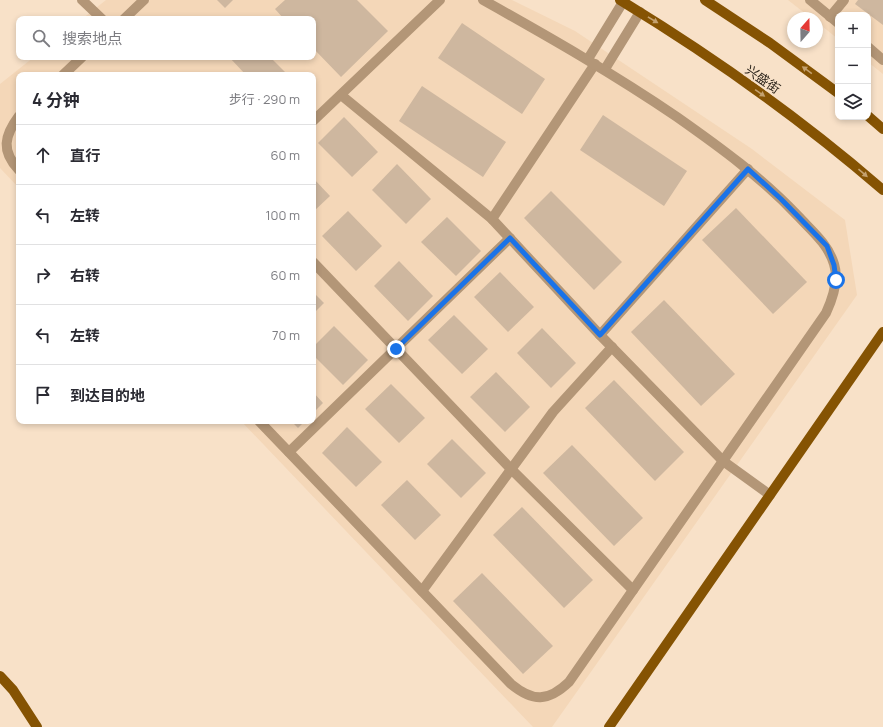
<!DOCTYPE html>
<html lang="zh">
<meta charset="utf-8">
<style>
:root{--surface:#fff;--page:#f2f2f3;--text:#2b2b33;--muted:#7c7c81;--line:#e1e1e2}
body{margin:0;font-family:Manrope,"Noto Sans SC",sans-serif;background:var(--page);color:var(--text)}
.controls{position:absolute;right:12px;top:12px;display:grid;overflow:hidden;border-radius:8px;box-shadow:0 2px 6px #0003}
.controls button{width:36px;height:36px;display:grid;place-items:center;padding:0;border:0;border-bottom:1px solid var(--line);background:var(--surface);color:var(--text);font:20px sans-serif}
.compass{position:absolute;left:787px;top:12px;width:36px;height:36px;border-radius:50%;background:var(--surface);box-shadow:0 2px 6px #0003;rotate:20deg}
.stop{position:absolute;width:12px;height:12px;margin:-9px;border:3px solid #1a73e8;border-radius:50%;background:#fff}
.stop.end{background:#1a73e8;border-color:#fff;box-shadow:0 1px 4px #0008}
.list{margin:0;padding:0;list-style:none}
h2{display:flex;justify-content:space-between;align-items:center;height:52px;margin:0;padding:0 16px;font-size:17px}
h2 small{font-size:13px;font-weight:400;color:var(--muted)}
.list li{display:grid;grid-template-columns:26px 1fr auto;gap:12px;align-items:center;box-sizing:border-box;height:60px;padding:0 16px;border-top:1px solid var(--line)}
.list b{display:block;font-size:15px;white-space:nowrap}
.list em{font-size:13px;font-style:normal;color:var(--muted)}
.icon{flex:none;width:22px;height:22px;fill:none;stroke:currentColor;stroke-width:2;stroke-linecap:round;stroke-linejoin:round}
.map{position:relative;flex:none;width:883px;height:727px;overflow:hidden}
.search{position:absolute;background:var(--surface);box-shadow:0 2px 6px #0003;left:16px;top:16px;width:300px;height:44px;display:flex;align-items:center;gap:10px;box-sizing:border-box;padding:0 14px;border-radius:8px;color:var(--muted);font-size:15px}
.panel{position:absolute;background:var(--surface);box-shadow:0 2px 6px #0003;left:16px;top:72px;width:300px;height:352px;border-radius:8px}
.map>svg:first-child{display:block}
</style>
<div class="map">
<svg width="883" height="727" viewBox="0 0 883 727">
<rect width="100%" height="100%" fill="#f8e1c8"/>
<g fill="#f4d7b8">
<path d="M106 0H512L575 31 752 149 845 220 857 295 552 727H533L241 421H313V75H19V188L0 168V84L34 57H313V19H82Z"/>
<path d="M788 0H883V74L868 62V15H838V39L817 22V18H811Z"/>
</g>
<g fill="#ceb79f">
<path d="M217 0H233L225 8Z"/>
<path d="M285 0H357L388 31 341 77 313 48V19H284L275 9Z"/>
<path d="M858 0H883V25L855 4Z"/>
<path d="M462 23 545 79 522 114 438 58Z"/>
<path d="M229 57H270L288 75H246Z"/>
<path d="M422 86 506 142 483 177 399 121Z"/>
<path d="M603 115 687 171 664 206 580 150Z"/>
<path d="M344 117 378 152 352 177 318 143Z"/>
<path d="M397 164 431 199 406 224 372 190Z"/>
<path d="M313 178 330 196 313 212Z"/>
<path d="M551 191 622 262 594 290 524 218Z"/>
<path d="M736 208 807 282 773 314 702 240Z"/>
<path d="M348 211 382 246 356 271 322 236Z"/>
<path d="M447 217 481 251 456 276 421 242Z"/>
<path d="M399 261 433 296 408 321 374 286Z"/>
<path d="M500 272 534 307 508 332 474 297Z"/>
<path d="M313 292 324 303 313 314Z"/>
<path d="M664 300 735 374 701 406 631 332Z"/>
<path d="M454 315 488 349 462 374 428 340Z"/>
<path d="M334 326 368 360 343 385 313 355V347Z"/>
<path d="M542 328 576 363 551 388 517 353Z"/>
<path d="M496 372 530 407 505 432 470 397Z"/>
<path d="M614 380 684 452 655 481 585 408Z"/>
<path d="M391 384 425 418 399 443 365 409Z"/>
<path d="M313 392 323 403 313 413Z"/>
<path d="M291 421H305L298 428Z"/>
<path d="M347 427 382 462 356 487 322 453Z"/>
<path d="M452 439 486 473 461 498 427 464Z"/>
<path d="M572 445 643 518 614 546 543 473Z"/>
<path d="M407 480 441 515 415 540 381 505Z"/>
<path d="M522 507 593 580 564 608 493 535Z"/>
<path d="M482 573 553 646 523 674 453 601Z"/>
</g>
<g fill="none" stroke-linecap="round" stroke-linejoin="round">
<g stroke="#b39677" stroke-width="10">
<path d="M82 0 102 19"/>
<path d="M810 0 838 23"/>
<path d="M830 17 844 0"/>
<path d="M124 19 144 0"/>
<path d="M868 47 883 60"/>
<path d="M588 59 623 2"/>
<path d="M605 69 640 12"/>
<path d="M63 75 82 57"/>
<path d="M341 95 492 219 600 335 723 461 770 495"/>
<path d="M19 116C4 136 1 151 19 170"/>
<path d="M313 121 440 0"/>
<path d="M492 219 595 64"/>
<path d="M313 262 511 469 633 590"/>
<path d="M600 335 748 169"/>
<path d="M259 421 511 684C533 702 548 702 569 682L826 313C833 298 839 280 834 264 828 244 812 231 798 216 761 177 721 148 677 117 614 74 549 37 483 0"/>
<path d="M289 452 510 238"/>
<path d="M422 591 553 412 612 347"/>
</g>
<g stroke="#855303" stroke-width="10">
<path d="M620 0C712 56 801 119 883 190"/>
<path d="M705 0 770 43 838 93"/>
<path d="M868 116 883 129"/>
<path d="M0 676 13 690 37 727"/>
<path d="M609 727 883 332"/>
</g>
</g>
<defs><path id="oneway-solid" d="M-6-.8H1V-3.2L6.5 0L1 3.2V.8H-6Z"/></defs>
<g fill="#c4a16f">
<use href="#oneway-solid" transform="translate(653 20) rotate(31)"/>
<use href="#oneway-solid" transform="translate(807 70) rotate(-144)"/>
<use href="#oneway-solid" transform="translate(760 93) rotate(35)"/>
<use href="#oneway-solid" transform="translate(863 173) rotate(41)"/>
</g>
<g fill="none" stroke-linecap="round" stroke-linejoin="round">
<path stroke="#1a73e8" stroke-width="5" d="M396 349 510 238 600 335 748 169 781 199 827 246 834 265 836 280"/>
</g>
<g text-anchor="middle" dominant-baseline="central" stroke-width="4" stroke-linejoin="round" paint-order="stroke">
<g font-size="13" fill="#2b231a" stroke="#f8e1c8">
<text transform="translate(763 79) rotate(35)">兴盛街</text>
</g>
</g>
</svg>
<div class="controls">
<button>+</button>
<button>−</button>
<button><svg class="icon" aria-label="layers" viewBox="0 0 24 24"><path d="M12 4l9 5-9 5-9-5zM3 14l9 5 9-5"/></svg></button>
</div>
<svg class="compass" viewBox="-18 -18 36 36"><path d="M0-13l5 13h-10z" fill="#e53935"/><path d="M0 13l5-13h-10z" fill="#7c7c81"/></svg>
<div class="stop" style="left:836px;top:280px"></div>
<div class="stop end" style="left:396px;top:349px"></div>
<div class="search"><svg class="icon" aria-label="search" viewBox="0 0 24 24"><circle cx="10" cy="10" r="6"/><path d="M15 15l6 6"/></svg>搜索地点</div>
<section class="panel">
<h2>4 分钟<small>步行 · 290 m</small></h2>
<ul class="list">
<li><svg class="icon" aria-label="ahead" viewBox="0 0 24 24"><path d="M12 20V5M6 11l6-6 6 6"/></svg><div><b>直行</b></div><em>60 m</em></li>
<li><svg class="icon" aria-label="left" viewBox="0 0 24 24"><path d="M17 20v-9H6M10 6l-5 5 5 5"/></svg><div><b>左转</b></div><em>100 m</em></li>
<li><svg class="icon" aria-label="right" viewBox="0 0 24 24"><path d="M7 20v-9h11M14 6l5 5-5 5"/></svg><div><b>右转</b></div><em>60 m</em></li>
<li><svg class="icon" aria-label="left" viewBox="0 0 24 24"><path d="M17 20v-9H6M10 6l-5 5 5 5"/></svg><div><b>左转</b></div><em>70 m</em></li>
<li><svg class="icon" aria-label="arrive" viewBox="0 0 24 24"><path d="M6 21V4h12l-3 4 3 4H6"/></svg><div><b>到达目的地</b></div></li>
</ul>
</section>
</div>
